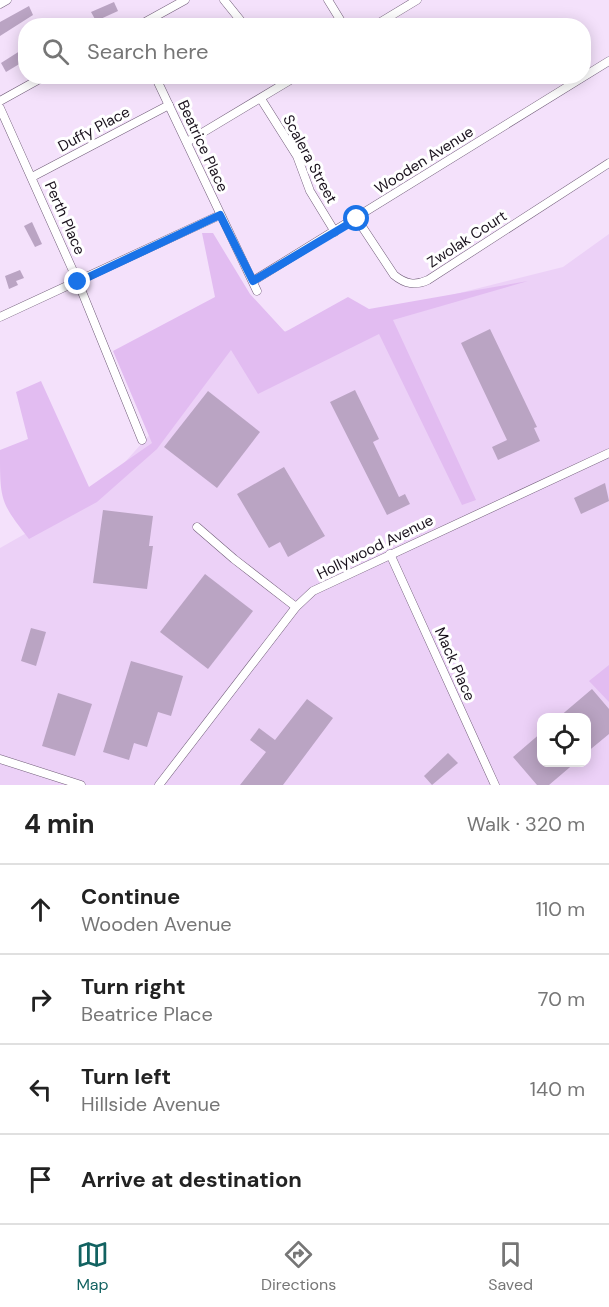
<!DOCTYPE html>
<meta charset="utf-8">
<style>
:root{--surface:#fff;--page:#f6f6f6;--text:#222;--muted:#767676;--line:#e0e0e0;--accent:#126261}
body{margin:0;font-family:"DM Sans",sans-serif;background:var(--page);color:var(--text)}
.controls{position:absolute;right:18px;bottom:18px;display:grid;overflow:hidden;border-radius:12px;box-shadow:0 3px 15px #0003}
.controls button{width:54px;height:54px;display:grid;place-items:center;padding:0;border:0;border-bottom:2px solid var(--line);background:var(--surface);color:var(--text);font:30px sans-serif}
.stop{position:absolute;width:18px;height:18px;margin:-14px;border:4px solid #1a73e8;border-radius:50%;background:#fff}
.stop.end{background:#1a73e8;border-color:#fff;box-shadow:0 2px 6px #0008}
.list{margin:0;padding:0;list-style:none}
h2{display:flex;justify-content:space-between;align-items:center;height:78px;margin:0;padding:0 24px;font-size:26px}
h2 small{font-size:20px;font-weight:400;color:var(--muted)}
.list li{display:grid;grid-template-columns:39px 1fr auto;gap:18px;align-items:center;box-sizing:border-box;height:90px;padding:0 24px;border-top:2px solid var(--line)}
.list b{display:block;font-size:22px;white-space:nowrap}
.list p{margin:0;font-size:20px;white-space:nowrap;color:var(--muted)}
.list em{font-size:20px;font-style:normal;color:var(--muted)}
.icon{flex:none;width:33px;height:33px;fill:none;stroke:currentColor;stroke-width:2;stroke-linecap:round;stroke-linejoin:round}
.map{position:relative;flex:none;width:609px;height:785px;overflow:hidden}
.search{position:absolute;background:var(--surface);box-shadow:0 3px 15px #0003;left:18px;right:18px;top:18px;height:66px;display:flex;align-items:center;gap:15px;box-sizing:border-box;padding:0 21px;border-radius:24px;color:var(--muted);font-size:22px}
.sheet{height:438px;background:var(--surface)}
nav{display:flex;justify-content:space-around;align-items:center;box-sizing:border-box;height:84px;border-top:2px solid var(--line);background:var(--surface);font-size:16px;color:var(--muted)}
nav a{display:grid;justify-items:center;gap:3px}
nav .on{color:var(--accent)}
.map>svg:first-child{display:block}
</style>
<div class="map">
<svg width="609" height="785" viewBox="0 0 609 785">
<rect width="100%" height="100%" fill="#f4e1fb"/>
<path fill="#ecd1f7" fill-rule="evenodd" d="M609 234V785H0V548L97 493 236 339 352 320 563 267ZM542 718H586V762H542Z"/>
<g fill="#e2bcf1">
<path d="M202 233H213L250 294 285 332 348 297 369 309 528 281 393 320 476 500 462 505 379 334 258 394 231 350 157 449 97 502 29 539C0 502 0 500 0 450L28 439 16 392 41 381 89 487 152 443 113 351 215 297Z"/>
<path d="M609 665V702L589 681Z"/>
</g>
<g fill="#baa4c3">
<path d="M114 2 118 11 96 21 91 12Z"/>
<path d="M29 6 33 15 0 36V22Z"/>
<path d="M23 49 26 60 6 72 1 63Z"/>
<path d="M32 222 42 244 35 247 24 226Z"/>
<path d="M20 270 24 278 16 281 18 285 9 289 5 276Z"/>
<path d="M490 329 537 427 534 428 540 441 498 460 492 447 507 440 461 343Z"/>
<path d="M355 390 379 439 373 442 399 497 405 494 410 504 387 515 330 402Z"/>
<path d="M208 391 260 432 217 488 164 447Z"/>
<path d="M284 467 325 536 288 557 280 542 269 548 237 494Z"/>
<path d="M605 483 609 501 581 514 574 498Z"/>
<path d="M103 510 153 516 149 546H153L147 589 93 583Z"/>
<path d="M205 574 253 611 208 669 160 632Z"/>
<path d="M31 628 46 632 36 666 21 661Z"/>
<path d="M131 661 183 676 171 716 158 712 147 747 134 743 129 760 103 752Z"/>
<path d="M592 689 609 709V734L586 753V717H559Z"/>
<path d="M58 693 92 704 75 756 42 746Z"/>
<path d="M307 699 333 718 283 785H240L266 752 250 740 259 728 275 740Z"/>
<path d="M542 732V762H576L549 785H537L513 757Z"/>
<path d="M448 753 458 763 432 785 424 776Z"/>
</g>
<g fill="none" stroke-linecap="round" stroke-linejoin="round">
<g stroke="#715d79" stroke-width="9">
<g id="street">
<path d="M224 0 245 26"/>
<path d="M328 0 344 26"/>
<path d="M0 4 7 0"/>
<path d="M138 26 185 0"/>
<path d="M374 26 417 0"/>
<path d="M155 76 257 291"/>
<path d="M261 99 297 156 310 191 335 232"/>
<path d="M0 101 45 76"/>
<path d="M0 108 78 282 142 440"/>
<path d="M187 142 297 76"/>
<path d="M32 177 169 105"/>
<path d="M357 219 394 275C405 284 415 286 428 280L609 163"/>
<path d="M253 281 609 61"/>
<path d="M0 317 220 215"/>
<path d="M197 527 234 559 296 607"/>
<path d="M390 554 495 785"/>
<path d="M0 759 81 785"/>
<path d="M159 785 296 607 313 591 609 453"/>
</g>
</g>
<use href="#street" stroke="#fff" stroke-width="8"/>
</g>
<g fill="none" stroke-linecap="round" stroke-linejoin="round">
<path stroke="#1a73e8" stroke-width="8" d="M78 282 220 215 253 281 357 219"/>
</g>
<g text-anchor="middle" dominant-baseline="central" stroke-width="6" stroke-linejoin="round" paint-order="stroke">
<g font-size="15" fill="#19111c" stroke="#fff">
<text transform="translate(94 129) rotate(-28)">Duffy Place</text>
<text transform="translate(203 146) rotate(65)">Beatrice Place</text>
<text transform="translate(310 159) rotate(62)">Scalera Street</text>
<text transform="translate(424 160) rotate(-32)">Wooden Avenue</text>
<text transform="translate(65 218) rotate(66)">Perth Place</text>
<text transform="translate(467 239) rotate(-33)">Zwolak Court</text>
<text transform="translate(375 547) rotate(-26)">Hollywood Avenue</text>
<text transform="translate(455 664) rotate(66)">Mack Place</text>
</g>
</g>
</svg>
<div class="controls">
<button><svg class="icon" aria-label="locate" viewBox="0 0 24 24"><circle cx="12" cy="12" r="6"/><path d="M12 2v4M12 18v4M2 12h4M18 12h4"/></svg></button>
</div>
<div class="stop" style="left:357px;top:219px"></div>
<div class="stop end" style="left:78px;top:282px"></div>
<div class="search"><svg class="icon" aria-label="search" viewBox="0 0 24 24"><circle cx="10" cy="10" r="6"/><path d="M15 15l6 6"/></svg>Search here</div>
</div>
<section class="sheet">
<h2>4 min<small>Walk · 320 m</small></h2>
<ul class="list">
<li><svg class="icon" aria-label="ahead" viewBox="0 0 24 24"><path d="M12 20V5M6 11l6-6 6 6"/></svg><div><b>Continue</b><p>Wooden Avenue</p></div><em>110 m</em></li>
<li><svg class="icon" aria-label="right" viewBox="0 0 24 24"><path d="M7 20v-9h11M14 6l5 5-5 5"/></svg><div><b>Turn right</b><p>Beatrice Place</p></div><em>70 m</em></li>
<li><svg class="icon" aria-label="left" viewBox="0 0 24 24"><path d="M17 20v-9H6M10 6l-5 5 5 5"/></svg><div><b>Turn left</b><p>Hillside Avenue</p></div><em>140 m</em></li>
<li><svg class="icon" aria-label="arrive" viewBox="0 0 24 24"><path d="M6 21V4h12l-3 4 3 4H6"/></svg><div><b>Arrive at destination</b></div></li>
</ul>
</section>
<nav>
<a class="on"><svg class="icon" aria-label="map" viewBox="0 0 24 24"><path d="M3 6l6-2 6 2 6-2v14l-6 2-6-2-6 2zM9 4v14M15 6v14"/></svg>Map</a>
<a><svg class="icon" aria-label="directions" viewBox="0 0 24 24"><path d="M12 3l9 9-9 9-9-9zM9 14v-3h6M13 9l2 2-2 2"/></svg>Directions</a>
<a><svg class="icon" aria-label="saved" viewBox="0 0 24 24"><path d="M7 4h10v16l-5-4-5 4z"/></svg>Saved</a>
</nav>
